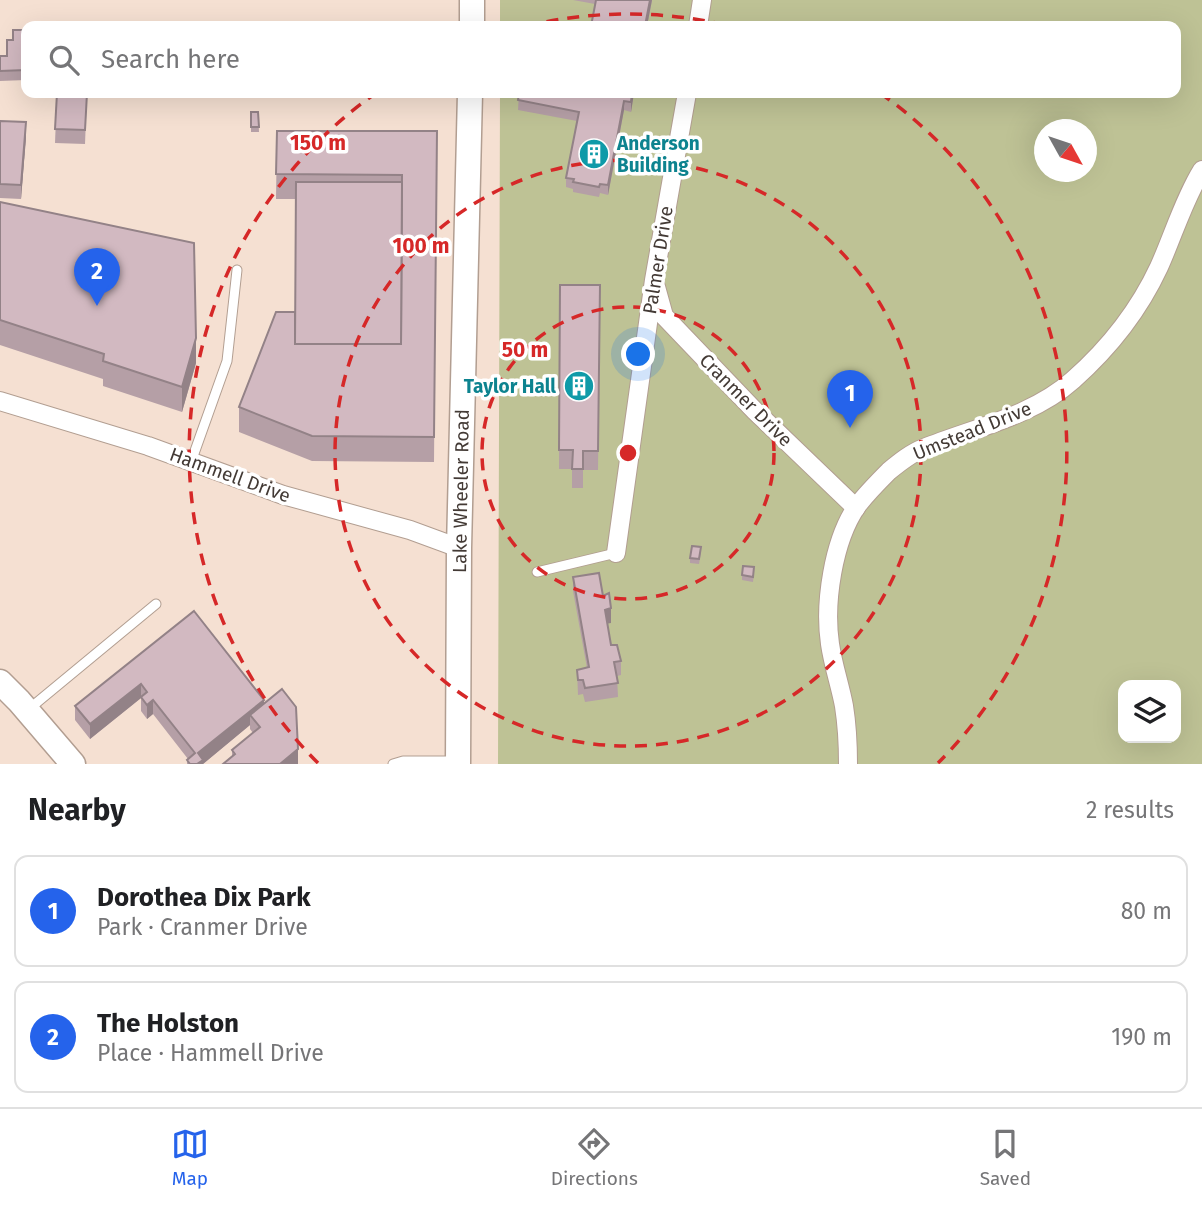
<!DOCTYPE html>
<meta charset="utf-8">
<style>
:root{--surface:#fff;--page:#f2f2f2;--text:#202124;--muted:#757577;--line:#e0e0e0;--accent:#2563eb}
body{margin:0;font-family:"Fira Sans",sans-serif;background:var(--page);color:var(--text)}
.controls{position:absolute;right:21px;bottom:21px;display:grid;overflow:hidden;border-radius:14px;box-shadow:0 7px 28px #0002}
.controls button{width:63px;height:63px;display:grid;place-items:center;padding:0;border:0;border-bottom:2px solid var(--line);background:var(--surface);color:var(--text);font:35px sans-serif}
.compass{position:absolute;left:1034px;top:119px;width:63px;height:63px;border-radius:50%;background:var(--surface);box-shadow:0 7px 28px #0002;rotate:130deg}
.you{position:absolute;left:639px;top:355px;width:24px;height:24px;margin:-18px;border:5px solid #fff;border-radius:50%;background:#1a73e8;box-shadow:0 0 0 10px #1a73e833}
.badge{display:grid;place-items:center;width:46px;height:46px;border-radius:50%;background:var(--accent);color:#fff;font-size:23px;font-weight:700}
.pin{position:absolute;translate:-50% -58px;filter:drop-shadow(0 2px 4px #0008)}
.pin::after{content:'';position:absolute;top:37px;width:24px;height:21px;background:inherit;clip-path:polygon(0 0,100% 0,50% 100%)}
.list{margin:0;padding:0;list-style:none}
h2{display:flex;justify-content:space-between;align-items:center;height:91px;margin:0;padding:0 28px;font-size:30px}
h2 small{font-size:23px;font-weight:400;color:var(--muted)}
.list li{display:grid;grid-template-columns:46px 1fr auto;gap:21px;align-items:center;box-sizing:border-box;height:112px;margin:0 14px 14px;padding:0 14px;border:2px solid var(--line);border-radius:14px}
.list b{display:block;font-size:26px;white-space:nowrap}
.list p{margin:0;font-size:23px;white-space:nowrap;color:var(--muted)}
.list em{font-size:23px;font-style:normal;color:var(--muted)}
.icon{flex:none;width:38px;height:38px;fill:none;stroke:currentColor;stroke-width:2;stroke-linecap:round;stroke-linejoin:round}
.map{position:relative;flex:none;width:1202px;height:764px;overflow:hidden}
.search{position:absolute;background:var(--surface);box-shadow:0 7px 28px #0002;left:21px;right:21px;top:21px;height:77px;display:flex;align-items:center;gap:18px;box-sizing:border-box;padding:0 24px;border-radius:14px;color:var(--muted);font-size:26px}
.sheet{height:343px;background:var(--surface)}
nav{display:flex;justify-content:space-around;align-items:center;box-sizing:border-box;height:98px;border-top:2px solid var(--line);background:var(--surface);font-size:19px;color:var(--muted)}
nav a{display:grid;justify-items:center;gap:4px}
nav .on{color:var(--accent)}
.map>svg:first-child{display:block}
</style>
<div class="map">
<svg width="1202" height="764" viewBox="0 0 1202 764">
<rect width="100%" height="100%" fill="#f5e0d2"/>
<path fill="#bec295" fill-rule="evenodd" d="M500 0H1202V764H498L500 93H1176V26H500ZM1044 130H1086V172H1044ZM1123 685H1176V738H1123Z"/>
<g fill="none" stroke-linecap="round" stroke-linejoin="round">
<g stroke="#b29e91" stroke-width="11">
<g id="service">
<path d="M191 462 227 361 237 270"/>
<path d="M537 572 616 553"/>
<path d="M29 709 156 604"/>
<path d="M393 764 403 761H456"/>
</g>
</g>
<g stroke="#b29e91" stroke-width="20">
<g id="minor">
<path d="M698 26 702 0"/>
<path d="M656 287 664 316 755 411 856 508"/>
<path d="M0 401 148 446 283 495 410 530 459 548"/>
<path d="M616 553 654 280 687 93"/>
<path d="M848 764C848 745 847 725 844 706 840 685 833 665 830 644 824 603 833 541 857 506 867 493 878 482 889 471 900 462 911 453 924 448 974 428 1033 416 1073 380 1108 349 1139 310 1159 267 1173 236 1184 199 1202 170"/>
</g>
</g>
<g stroke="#b29e91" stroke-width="27">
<g id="secondary">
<path d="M472 26V0"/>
<path d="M0 682 19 701 73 764"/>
<path d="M458 764 459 548 470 93"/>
</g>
</g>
<use href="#service" stroke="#fff" stroke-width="9"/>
<use href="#minor" stroke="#fff" stroke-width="18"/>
<use href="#secondary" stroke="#fff" stroke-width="24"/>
</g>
<g fill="#b59fa6">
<path d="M573 0H652L647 26 595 4Z"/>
<path d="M26 30V80L0 81V56H7L13 40Z"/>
<path d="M57 93H87L85 144 55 143Z"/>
<rect x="240" y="93" width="11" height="4"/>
<path d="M346 93H365L364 98 346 97Z"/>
<rect x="381" y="93" width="11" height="1"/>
<path d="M519 93H634L631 112 624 110 608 195 600 193 599 197 573 192V189L566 187V178L577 121 518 110Z"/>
<path d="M251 112H258L259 132H251Z"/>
<path d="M0 121 26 137 21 199 0 198Z"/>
<path d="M277 131H437L434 462 312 461 239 432V407L295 312 296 199H276Z"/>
<path d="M0 202 196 363 182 412 103 386V379L0 345Z"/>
<path d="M560 285H600L598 470H583V488H572V469H559Z"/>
<path d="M701 552 699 564 690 563V558Z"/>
<path d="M754 572 753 582 742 580V575Z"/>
<path d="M573 577 603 596 611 623H607L611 645 621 661V675L617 676 618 697 585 702 583 694 578 695 577 670 587 668 573 591Z"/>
<path d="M194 611 264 703 298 764 232 757V750L253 733 250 729V725L203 764H187V760L188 759 153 714 147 719 141 711V698L90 739 75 720V706Z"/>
</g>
<g fill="#938287">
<path d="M650 0H652L647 26H645Z"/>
<path d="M632 93H634L631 112V102Z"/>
<path d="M624 101V110L608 195V185Z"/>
<path d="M26 122V137L21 199V185Z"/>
<path d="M196 338V363L182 412V387Z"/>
<path d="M611 608V623L605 624V610Z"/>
<path d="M141 684V698L90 739V724Z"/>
<path d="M153 700V714L147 719V705Z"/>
<path d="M264 700V714L250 715V725L203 764H197L198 753Z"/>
<path d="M298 749V764H280Z"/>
</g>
<g fill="#d2b9c1" stroke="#938287" stroke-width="2">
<path d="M596 0H650L645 26H591Z"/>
<path d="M332 23 351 24V26H332Z"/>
<path d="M13 30H26V70L0 71V56H7V40H13Z"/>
<path d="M57 93H87L85 130 55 129Z"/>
<path d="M519 93H632L631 102 624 101 608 185 600 184 599 187 573 182 574 179 566 178 579 112 518 100Z"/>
<path d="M251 112H258L259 127H251Z"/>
<path d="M0 121 26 122 21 185 0 184Z"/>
<path d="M277 131H437L434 437 312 436 239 407 276 312H295V344H401L402 175 276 174Z"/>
<path d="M296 182H402L401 344H295Z"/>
<path d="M0 202 194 243 196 338 182 387 103 361 104 354 0 320Z"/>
<path d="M560 285H600L598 451H583V469H572L573 450H559Z"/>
<path d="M692 546 701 547 699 559 690 558Z"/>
<path d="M743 566 754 567 753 577 742 575Z"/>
<path d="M599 573 603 596 609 593 611 608 605 610 611 645H617L621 661 614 662 618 683 585 688 583 680H578L577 670 589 667 573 577Z"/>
<path d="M194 611 264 700 198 753 203 760 197 764H190L187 760 195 753 153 700 147 705 141 697 147 692 141 684 90 724 75 706Z"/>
<path d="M282 689 296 707 298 749 280 764H223L235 754 232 750 260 727 250 715Z"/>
</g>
<g fill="none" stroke="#d62828" stroke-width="3.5" stroke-dasharray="12 9">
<circle cx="628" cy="453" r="146"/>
<circle cx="628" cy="453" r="293"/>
<path d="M318 763A439 439 0 0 1 376 93M526 26A439 439 0 0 1 730 26M880 93A439 439 0 0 1 938 763"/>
</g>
<defs>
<g id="building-disc" transform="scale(1.575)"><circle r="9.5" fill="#0f9aa8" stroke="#fff"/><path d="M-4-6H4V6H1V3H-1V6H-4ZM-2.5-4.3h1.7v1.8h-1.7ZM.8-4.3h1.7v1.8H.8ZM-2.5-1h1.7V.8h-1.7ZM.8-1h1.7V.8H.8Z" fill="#fff"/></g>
</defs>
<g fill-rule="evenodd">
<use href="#building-disc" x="594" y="154"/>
<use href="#building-disc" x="579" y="386"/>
</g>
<g text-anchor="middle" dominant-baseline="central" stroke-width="7" stroke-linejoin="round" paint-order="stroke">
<g font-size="19" font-weight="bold" fill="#0d838f" stroke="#fff" text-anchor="start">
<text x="617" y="143">Anderson<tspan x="617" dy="22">Building</tspan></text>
<text x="556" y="386" text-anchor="end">Taylor Hall</text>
</g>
<g font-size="19" fill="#433a35" stroke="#fff">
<text transform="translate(658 260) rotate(-81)">Palmer Drive</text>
<text transform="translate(746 400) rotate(45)">Cranmer Drive</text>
<text transform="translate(972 431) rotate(-22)">Umstead Drive</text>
<text transform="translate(230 475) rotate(20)">Hammell Drive</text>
<text transform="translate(461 491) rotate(-89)">Lake Wheeler Road</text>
</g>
</g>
<circle cx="628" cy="453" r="10" fill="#d62828" stroke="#fff" stroke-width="3.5"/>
<g font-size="21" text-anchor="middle" font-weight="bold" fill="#d62828" stroke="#fff" stroke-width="7" stroke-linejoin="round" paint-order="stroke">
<text x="318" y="150">150 m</text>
<text x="421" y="253">100 m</text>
<text x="525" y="357">50 m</text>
</g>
</svg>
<div class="controls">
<button><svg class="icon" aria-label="layers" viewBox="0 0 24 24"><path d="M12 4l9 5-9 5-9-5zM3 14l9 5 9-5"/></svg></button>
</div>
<svg class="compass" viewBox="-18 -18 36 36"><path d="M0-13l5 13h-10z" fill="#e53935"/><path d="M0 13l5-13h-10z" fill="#757577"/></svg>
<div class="you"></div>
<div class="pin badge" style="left:850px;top:428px">1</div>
<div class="pin badge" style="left:97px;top:306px">2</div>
<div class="search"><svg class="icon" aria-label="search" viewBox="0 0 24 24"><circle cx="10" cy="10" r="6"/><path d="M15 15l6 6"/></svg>Search here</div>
</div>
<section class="sheet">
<h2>Nearby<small>2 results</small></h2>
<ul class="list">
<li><span class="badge">1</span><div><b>Dorothea Dix Park</b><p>Park · Cranmer Drive</p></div><em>80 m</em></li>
<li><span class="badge">2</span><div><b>The Holston</b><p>Place · Hammell Drive</p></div><em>190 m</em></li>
</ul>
</section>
<nav>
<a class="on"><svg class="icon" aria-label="map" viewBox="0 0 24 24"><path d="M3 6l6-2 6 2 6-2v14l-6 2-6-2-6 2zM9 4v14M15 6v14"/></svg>Map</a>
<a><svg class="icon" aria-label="directions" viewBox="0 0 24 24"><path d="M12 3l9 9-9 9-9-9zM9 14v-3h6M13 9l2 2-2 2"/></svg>Directions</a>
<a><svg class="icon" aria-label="saved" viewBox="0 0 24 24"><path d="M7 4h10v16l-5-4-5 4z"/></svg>Saved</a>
</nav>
